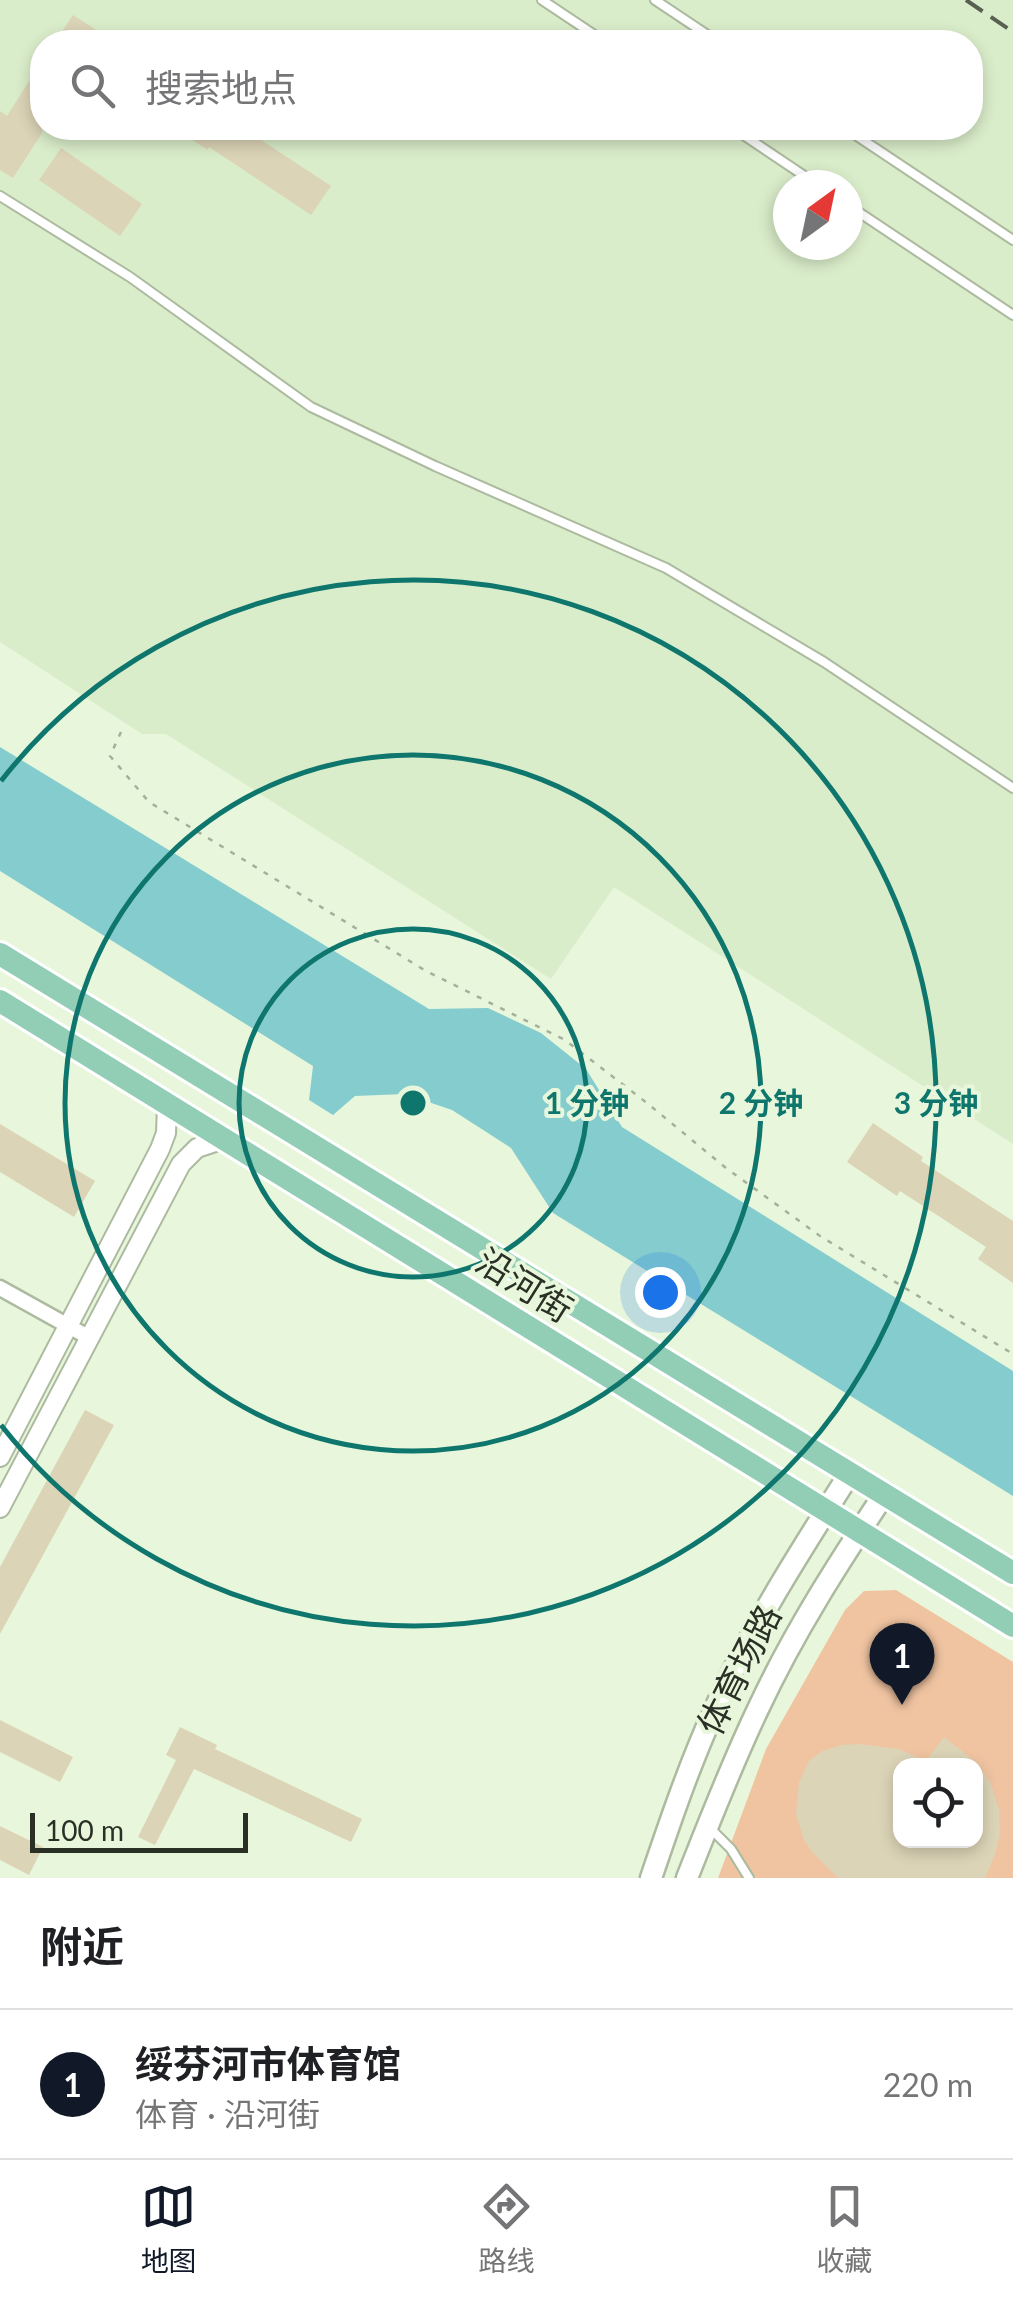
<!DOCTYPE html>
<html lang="zh">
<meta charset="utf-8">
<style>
:root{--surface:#fff;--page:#f6f6f6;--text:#202124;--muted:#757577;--line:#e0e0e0;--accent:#111827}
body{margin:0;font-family:Lato,"Noto Sans SC",sans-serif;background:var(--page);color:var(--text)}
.controls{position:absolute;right:30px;bottom:30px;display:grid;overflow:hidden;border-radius:20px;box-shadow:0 5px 15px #0003}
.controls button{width:90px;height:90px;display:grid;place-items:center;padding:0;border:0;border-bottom:2px solid var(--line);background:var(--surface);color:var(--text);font:50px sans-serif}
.compass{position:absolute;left:773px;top:170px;width:90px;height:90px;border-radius:50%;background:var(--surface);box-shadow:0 5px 15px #0003;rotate:33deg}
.scale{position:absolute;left:30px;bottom:25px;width:218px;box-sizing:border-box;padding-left:10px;border:5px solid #2a3025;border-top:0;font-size:28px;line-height:35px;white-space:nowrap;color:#2a3025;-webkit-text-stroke:8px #e8f7db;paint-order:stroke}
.you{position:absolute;left:660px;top:1292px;width:35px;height:35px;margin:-25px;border:8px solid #fff;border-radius:50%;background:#1a73e8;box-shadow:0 0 0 15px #1a73e833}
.badge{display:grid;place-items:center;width:65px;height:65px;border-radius:50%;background:var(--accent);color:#fff;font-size:32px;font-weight:700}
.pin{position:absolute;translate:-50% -82px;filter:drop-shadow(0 2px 5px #0008)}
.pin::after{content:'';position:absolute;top:52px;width:35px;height:30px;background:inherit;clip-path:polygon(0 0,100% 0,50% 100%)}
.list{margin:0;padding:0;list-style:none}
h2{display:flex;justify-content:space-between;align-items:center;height:130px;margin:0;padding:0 40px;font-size:42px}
h2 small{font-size:32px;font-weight:400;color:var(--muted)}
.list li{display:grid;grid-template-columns:65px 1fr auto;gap:30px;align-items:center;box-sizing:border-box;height:150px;padding:0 40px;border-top:2px solid var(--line)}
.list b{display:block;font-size:38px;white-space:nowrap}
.list p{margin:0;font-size:32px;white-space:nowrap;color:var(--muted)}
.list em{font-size:32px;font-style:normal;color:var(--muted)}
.icon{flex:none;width:55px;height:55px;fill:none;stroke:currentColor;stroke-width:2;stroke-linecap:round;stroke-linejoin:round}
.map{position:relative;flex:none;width:1013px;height:1878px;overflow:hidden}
.search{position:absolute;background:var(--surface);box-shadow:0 5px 15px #0003;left:30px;right:30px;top:30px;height:110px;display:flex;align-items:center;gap:25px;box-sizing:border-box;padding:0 35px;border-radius:40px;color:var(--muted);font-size:38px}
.sheet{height:280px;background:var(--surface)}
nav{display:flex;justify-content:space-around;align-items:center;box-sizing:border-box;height:140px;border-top:2px solid var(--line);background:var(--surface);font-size:28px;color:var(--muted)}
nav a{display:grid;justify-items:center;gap:5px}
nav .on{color:var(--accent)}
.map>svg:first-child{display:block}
</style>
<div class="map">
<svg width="1013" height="1878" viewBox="0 0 1013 1878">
<rect width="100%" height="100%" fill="#e8f7db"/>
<path fill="#daedca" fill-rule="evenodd" d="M0 0H1013V1144L614 887 551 979 166 734H142L0 642ZM42 42H970V128H42ZM788 185H848V245H788Z"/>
<path fill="#f0c4a1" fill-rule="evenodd" d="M896 1590 1013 1662V1878H718L766 1749 845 1610 864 1591ZM900 1766H976V1840H900Z"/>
<path fill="#85cccf" d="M0 747 429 1009 488 1008 541 1033 586 1069 622 1127 1013 1371V1496L553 1213 511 1148 452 1110 405 1094 355 1096 333 1115 309 1100 313 1066 0 871Z"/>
<g fill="#dcd4b7" fill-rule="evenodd">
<path d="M73 15 115 42H55Z"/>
<path d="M42 61V133L13 178 0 170V111L7 116Z"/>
<path d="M173 128H243L331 186 311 215 209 147 208 150Z"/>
<path d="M61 148 142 204 120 236 39 180Z"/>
<path d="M873 1123 923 1157 921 1161 1013 1221V1283L978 1259 986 1247 900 1191 897 1196 847 1162Z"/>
<path d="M0 1124 95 1181 74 1217 0 1172Z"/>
<path d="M85 1410 114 1425 0 1634V1567Z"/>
<path d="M0 1720 73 1757 60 1782 0 1752Z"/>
<path d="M180 1727 217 1745 215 1749 362 1819 351 1842 194 1769 155 1845 138 1837 176 1760 166 1755Z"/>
<path d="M944 1737 981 1766H979L991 1784 999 1810 1000 1833 995 1855 985 1878H838L812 1852 804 1840 796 1814 799 1782 809 1761 822 1751 842 1745 860 1744 898 1749 926 1761ZM900 1766H976V1840H900Z"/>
<path d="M0 1826 43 1847 29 1875 0 1860Z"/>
</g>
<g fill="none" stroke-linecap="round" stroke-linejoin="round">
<g stroke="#acba9f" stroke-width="12">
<g id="service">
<path d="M542 0 605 42"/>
<path d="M655 0 718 42"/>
<path d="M733 128 818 185"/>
<path d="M845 128 1013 240"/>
<path d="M0 196 130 277 311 407 435 466 666 568 824 662 1013 788"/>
<path d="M848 205 1013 315"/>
<path d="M709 1827 731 1849 749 1878"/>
</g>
</g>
<g stroke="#acba9f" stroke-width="19">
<path id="minor" d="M0 1288 90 1338"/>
</g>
<g stroke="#acba9f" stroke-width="22">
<g id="tertiary">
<path d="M0 1457 160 1149 166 1133 167 1104"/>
<path d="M0 1508 181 1164 197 1148 224 1139"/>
</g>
</g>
<g stroke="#acba9f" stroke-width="25">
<g id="secondary">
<path d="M651 1878C670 1822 689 1766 713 1713 750 1629 801 1550 850 1473"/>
<path d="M687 1878C710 1820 732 1763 759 1707 794 1632 839 1562 885 1493"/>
</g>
</g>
<g stroke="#fff" stroke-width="28">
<g id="primary">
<path d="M0 954 1013 1573"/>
<path d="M0 1001 1013 1626"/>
</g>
</g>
<path stroke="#a5b09a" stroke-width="2.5" stroke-dasharray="5 8" stroke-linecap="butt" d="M121 732 110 756 149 802 426 971 565 1040 647 1103 726 1168 820 1236 1013 1354"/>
<use href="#service" stroke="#fff" stroke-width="8"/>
<use href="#minor" stroke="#fff" stroke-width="14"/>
<use href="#tertiary" stroke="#fff" stroke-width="18"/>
<use href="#secondary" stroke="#fff" stroke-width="20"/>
<use href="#primary" stroke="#92cdb6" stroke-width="22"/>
<path stroke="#576051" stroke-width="4" stroke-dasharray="20 10" stroke-linecap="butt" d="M966 0 1013 32"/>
</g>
<g fill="none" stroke="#0f766e" stroke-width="5">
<circle cx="413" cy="1103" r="174"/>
<circle cx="413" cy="1103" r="348"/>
<path d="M1 781A523 523 0 1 1 1 1425"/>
</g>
<g text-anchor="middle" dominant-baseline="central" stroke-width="8" stroke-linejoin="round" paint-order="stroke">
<g font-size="35" fill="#2a3025" stroke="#e8f7db">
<text transform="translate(525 1284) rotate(32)">沿河街</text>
<text transform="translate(738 1669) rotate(-63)">体育场路</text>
</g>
</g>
<circle cx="413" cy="1103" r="15" fill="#0f766e" stroke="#e8f7db" stroke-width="5"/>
<g font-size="30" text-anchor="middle" font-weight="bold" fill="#0f766e" stroke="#e8f7db" stroke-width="8" stroke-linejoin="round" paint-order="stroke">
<text x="587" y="1114">1 分钟</text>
<text x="761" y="1114">2 分钟</text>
<text x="936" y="1114">3 分钟</text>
</g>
</svg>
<div class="controls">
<button><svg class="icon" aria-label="locate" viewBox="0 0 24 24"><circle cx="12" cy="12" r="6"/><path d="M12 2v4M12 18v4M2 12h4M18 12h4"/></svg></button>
</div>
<svg class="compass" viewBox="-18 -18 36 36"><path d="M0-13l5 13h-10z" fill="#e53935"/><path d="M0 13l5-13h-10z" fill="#757577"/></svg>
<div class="scale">100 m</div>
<div class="you"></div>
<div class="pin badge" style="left:902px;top:1705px">1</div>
<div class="search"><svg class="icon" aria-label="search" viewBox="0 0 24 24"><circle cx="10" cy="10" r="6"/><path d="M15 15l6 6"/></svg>搜索地点</div>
</div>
<section class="sheet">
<h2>附近<small></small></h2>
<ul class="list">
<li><span class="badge">1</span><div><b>绥芬河市体育馆</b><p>体育 · 沿河街</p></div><em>220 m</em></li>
</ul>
</section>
<nav>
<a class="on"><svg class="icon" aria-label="map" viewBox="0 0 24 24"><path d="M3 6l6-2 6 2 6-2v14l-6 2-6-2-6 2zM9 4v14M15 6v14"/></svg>地图</a>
<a><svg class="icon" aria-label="directions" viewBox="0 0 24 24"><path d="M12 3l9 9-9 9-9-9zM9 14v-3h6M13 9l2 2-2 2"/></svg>路线</a>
<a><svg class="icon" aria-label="saved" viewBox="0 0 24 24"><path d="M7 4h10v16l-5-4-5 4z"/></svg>收藏</a>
</nav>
